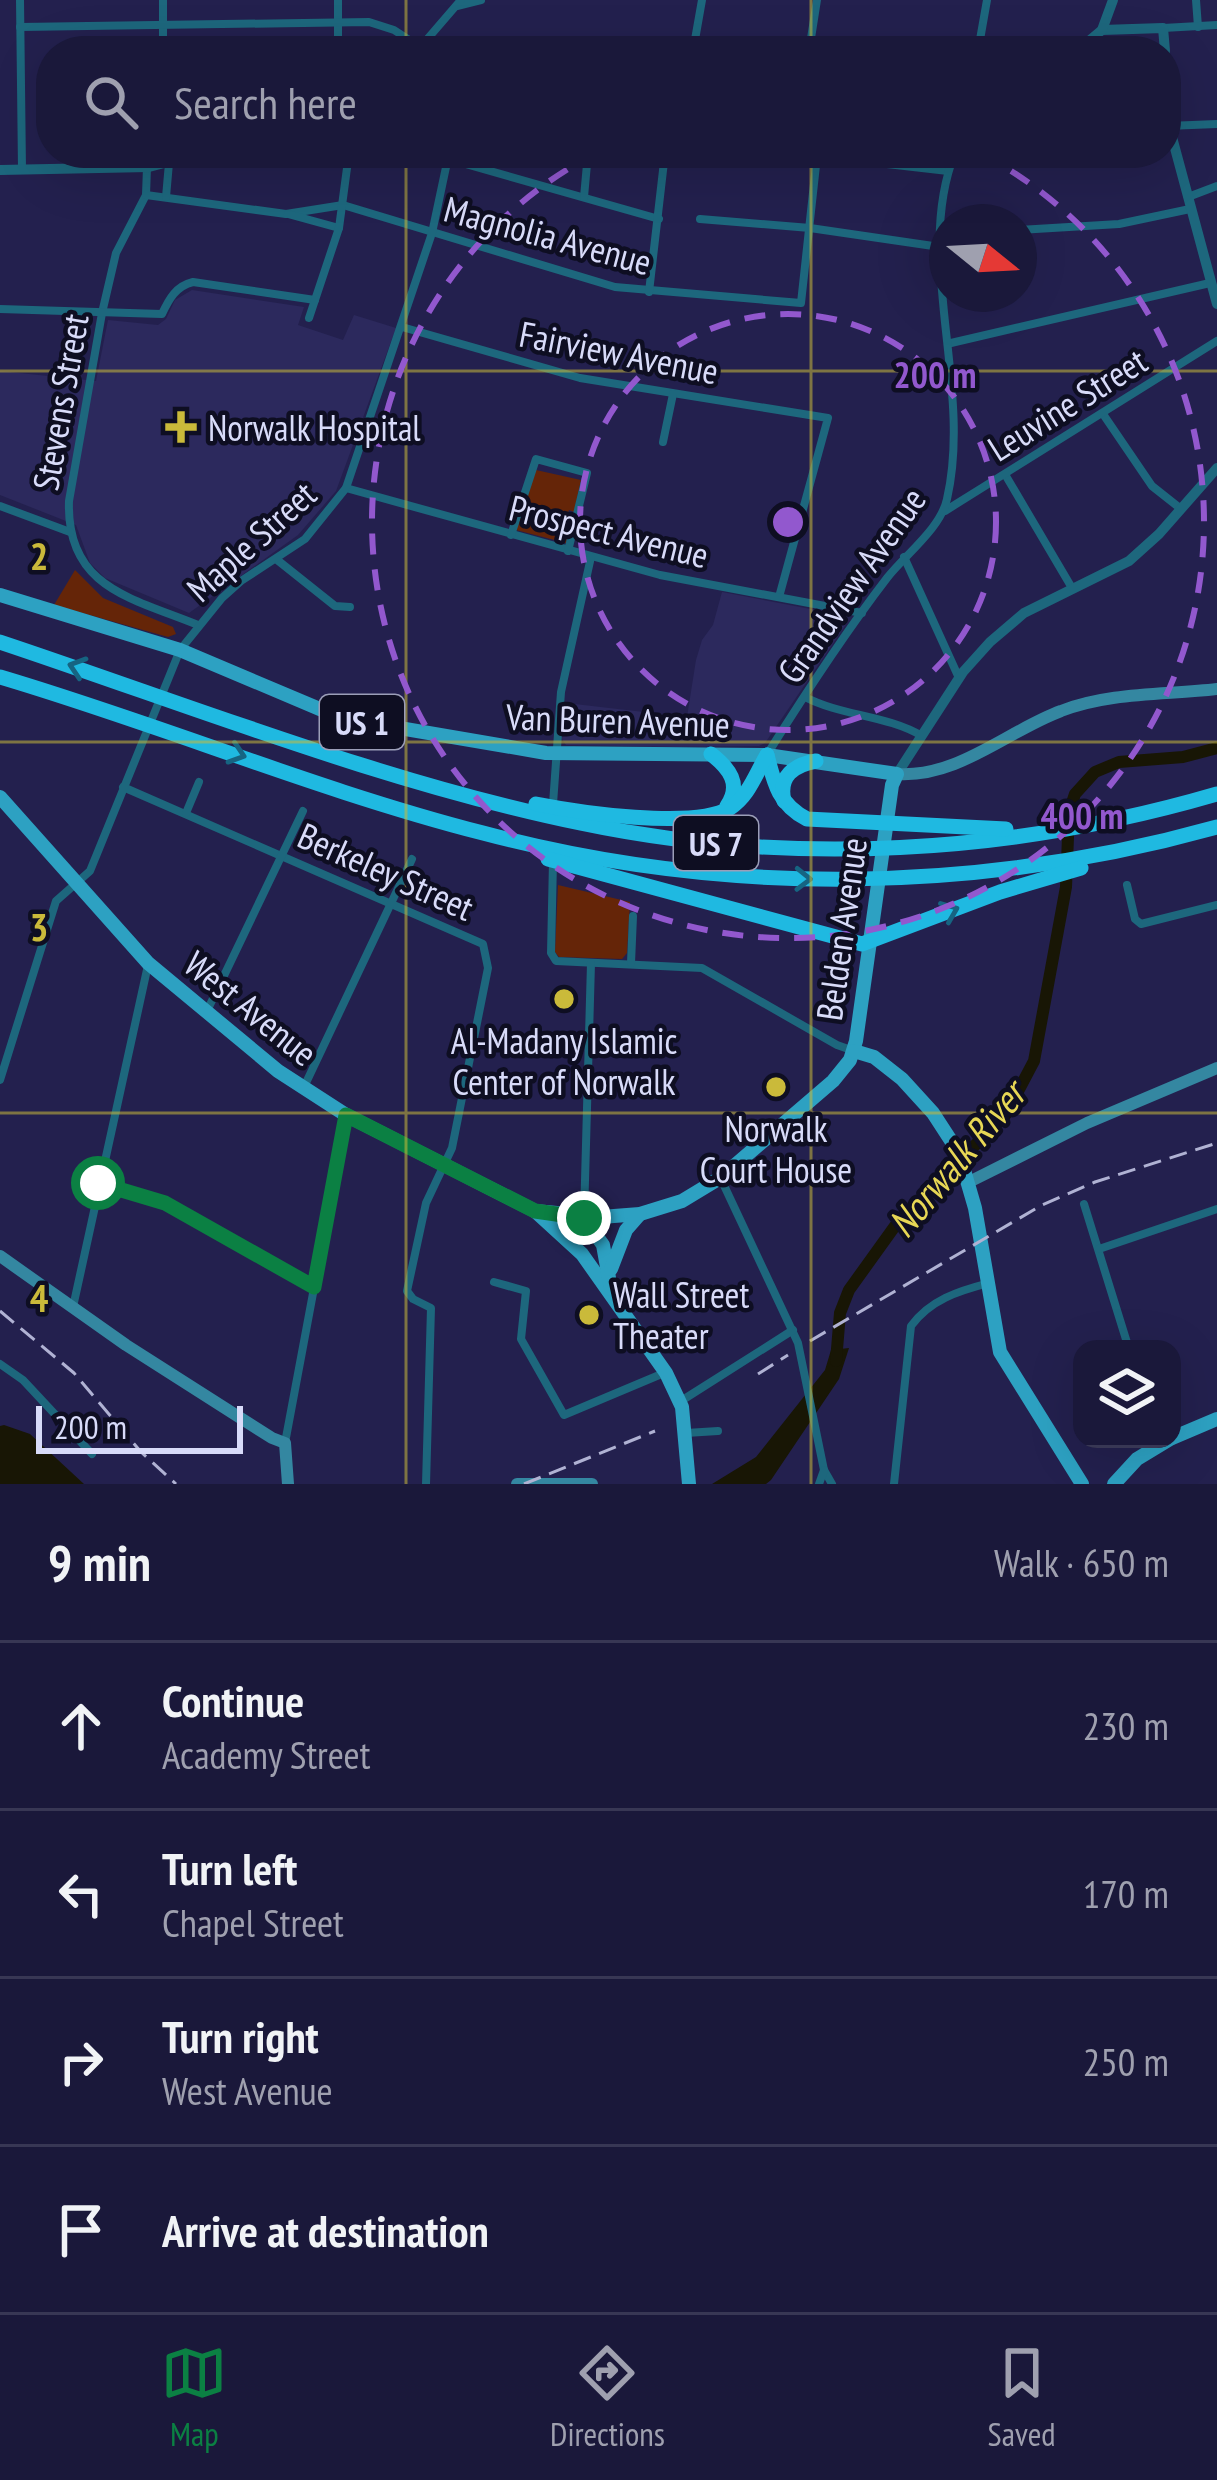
<!DOCTYPE html>
<meta charset="utf-8">
<style>
:root{--surface:#1a183a;--page:#232142;--text:#f1f3f6;--muted:#9fa0af;--line:#383754;--accent:#0b8043}
body{margin:0;font-family:"PT Sans Narrow",sans-serif;background:var(--page);color:var(--text)}
.controls{position:absolute;right:36px;bottom:36px;display:grid;overflow:hidden;border-radius:24px;box-shadow:0 12px 48px #0002}
.controls button{width:108px;height:108px;display:grid;place-items:center;padding:0;border:0;border-bottom:3px solid var(--line);background:var(--surface);color:var(--text);font:60px sans-serif}
.compass{position:absolute;left:929px;top:204px;width:108px;height:108px;border-radius:50%;background:var(--surface);box-shadow:0 12px 48px #0002;rotate:108deg}
.scale{position:absolute;left:36px;bottom:30px;width:207px;box-sizing:border-box;padding-left:12px;border:6px solid #d8dbf9;border-top:0;font-size:33px;line-height:42px;white-space:nowrap;color:#d8dbf9;-webkit-text-stroke:9px #0e0e22;paint-order:stroke}
.stop{position:absolute;width:36px;height:36px;margin:-27px;border:9px solid #0b8043;border-radius:50%;background:#fff}
.stop.end{background:#0b8043;border-color:#fff;box-shadow:0 3px 12px #0008}
.list{margin:0;padding:0;list-style:none}
h2{display:flex;justify-content:space-between;align-items:center;height:156px;margin:0;padding:0 48px;font-size:51px}
h2 small{font-size:39px;font-weight:400;color:var(--muted)}
.list li{display:grid;grid-template-columns:78px 1fr auto;gap:36px;align-items:center;box-sizing:border-box;height:168px;padding:0 48px;border-top:3px solid var(--line)}
.list b{display:block;font-size:45px;white-space:nowrap}
.list p{margin:0;font-size:39px;white-space:nowrap;color:var(--muted)}
.list em{font-size:39px;font-style:normal;color:var(--muted)}
.icon{flex:none;width:66px;height:66px;fill:none;stroke:currentColor;stroke-width:2;stroke-linecap:round;stroke-linejoin:round}
.map{position:relative;flex:none;width:1217px;height:1484px;overflow:hidden}
.search{position:absolute;background:var(--surface);box-shadow:0 12px 48px #0002;left:36px;right:36px;top:36px;height:132px;display:flex;align-items:center;gap:30px;box-sizing:border-box;padding:0 42px;border-radius:48px;color:var(--muted);font-size:45px}
.sheet{height:828px;background:var(--surface)}
nav{display:flex;justify-content:space-around;align-items:center;box-sizing:border-box;height:168px;border-top:3px solid var(--line);background:var(--surface);font-size:33px;color:var(--muted)}
nav a{display:grid;justify-items:center;gap:6px}
nav .on{color:var(--accent)}
.map>svg:first-child{display:block}
</style>
<div class="map">
<svg width="1217" height="1484" viewBox="0 0 1217 1484">
<rect width="100%" height="100%" fill="#23204e"/>
<g fill="#2c295d">
<path d="M192 290 304 307 298 325 343 340 354 315 396 328 336 491 298 535 189 613 105 578 90 563 76 525 0 495V371L96 381 108 320 158 325 166 319 175 300Z"/>
<path d="M722 592 847 616V623L765 743 759 746 676 747 566 745 562 739 566 703 687 717 696 660 702 640 713 625Z"/>
</g>
<g fill="#652508">
<path d="M536 470 581 480 574 512 569 510 564 525 569 532 566 543 516 530 520 517 526 519 530 504 526 499Z"/>
<path d="M75 570 103 598 173 627 176 634 168 637 54 605Z"/>
<path d="M558 885 630 902 627 953 622 959 559 957 555 952Z"/>
</g>
<g fill="#181605">
<path d="M849 1348 839 1379 771 1480 766 1484H712L756 1457 825 1370 831 1350Z"/>
<path d="M4 1425 30 1434 84 1484H0V1426Z"/>
</g>
<g fill="none" stroke-linecap="round" stroke-linejoin="round">
<path stroke="#181605" stroke-width="12" d="M836 1361 840 1313 849 1290 895 1226 1006 1114 1034 1061 1066 887 1069 812 1075 794 1095 772 1119 762 1183 757 1217 748"/>
<g stroke="#1d677d" stroke-width="8">
<path d="M20 0 22 169"/>
<path d="M163 0V51"/>
<path d="M338 0V51"/>
<path d="M1196 0 1198 27"/>
<path d="M457 6 481 0"/>
<path d="M20 27 369 22 394 30 420 47"/>
<path d="M1163 28 1217 25"/>
<path d="M417 51 461 0"/>
<path d="M693 51 702 0"/>
<path d="M809 51 817 0"/>
<path d="M978 51 987 0"/>
<path d="M1167 126 1217 124"/>
<path d="M791 153 948 171"/>
<path d="M448 159 659 219"/>
<path d="M147 167 146 195 116 253 102 313 69 501C66 588 132 598 198 625"/>
<path d="M146 195 286 214 343 205 615 287 801 303 817 156"/>
<path d="M166 197 169 163"/>
<path d="M584 197 588 153"/>
<path d="M1188 197 1217 186"/>
<path d="M288 214 339 228"/>
<path d="M700 219 810 228 940 247"/>
<path d="M1019 230 1119 224 1190 209"/>
<path d="M649 292 665 153"/>
<path d="M0 309 162 314C169 299 176 286 193 282L315 300"/>
<path d="M309 318 339 228 349 153"/>
<path d="M402 327 580 378 828 418 779 597"/>
<path d="M951 343 1210 283"/>
<path d="M1103 414 1152 486 1181 509"/>
<path d="M663 442 673 394"/>
<path d="M1006 476 1072 588"/>
<path d="M346 488 660 575 862 613"/>
<path d="M0 506 70 532"/>
<path d="M945 511 1217 341"/>
<path d="M511 535 536 459 587 473 568 551"/>
<path d="M904 557 959 678"/>
<path d="M276 559 335 606 350 607"/>
<path d="M805 697C841 716 887 715 922 736"/>
<path d="M768 753C805 694 844 634 887 578 905 555 941 528 947 499 973 386 913 257 955 153"/>
<path d="M123 787 483 944 488 968 452 1148 426 1203 407 1291 413 1299 431 1308 426 1484"/>
<path d="M553 804 561 692 591 557"/>
<path d="M186 813 199 782"/>
<path d="M553 861 551 953 556 961 702 968 837 1045 854 1051"/>
<path d="M1127 885 1135 919 1141 924 1217 905"/>
<path d="M631 963 633 916"/>
<path d="M207 1011 303 811"/>
<path d="M0 1080 56 901 90 871 180 650 222 598 241 581 305 539 346 488 432 233 449 153"/>
<path d="M304 1087 412 859"/>
<path d="M721 1179 798 1343 824 1470 832 1484"/>
<path d="M98 1183 165 1203 313 1287"/>
<path d="M1084 1204 1129 1349"/>
<path d="M584 1217 591 963"/>
<path d="M1099 1249 1217 1209"/>
<path d="M494 1282 526 1291 521 1339 564 1415 664 1373"/>
<path d="M73 1307 148 965"/>
<path d="M0 1364 23 1380 92 1454"/>
<path d="M681 1401 793 1330"/>
<path d="M686 1433 718 1431"/>
<path d="M285 1443 346 1117"/>
<path d="M819 1484 824 1470"/>
<path d="M894 1484 911 1326C930 1300 958 1291 989 1283"/>
</g>
<g stroke="#1d677d" stroke-width="10">
<path d="M1102 30 1163 28 1165 51"/>
<path d="M1077 51 1102 30 1113 0"/>
<path d="M1166 73 1169 126 1217 304"/>
<path d="M0 170 149 167 202 153"/>
<path d="M897 774 963 672 990 642 1024 613 1129 561 1159 534 1217 468"/>
</g>
<g stroke="#3487a1" stroke-width="12">
<path d="M897 774C958 778 1007 731 1061 711 1109 692 1166 695 1217 689"/>
<path d="M969 1182 1087 1123 1217 1068"/>
<path d="M0 1256 126 1345 272 1438 285 1443 288 1484"/>
<path d="M517 1484H592"/>
</g>
<g stroke="#2da1c2" stroke-width="14">
<path d="M0 595 180 650 341 718 546 753 767 755 897 774 892 785 856 1041 850 1060 833 1081 720 1178 682 1201 640 1214 601 1217 535 1211 346 1115 278 1071 148 963 0 797"/>
<path d="M854 1051 874 1057 902 1079 933 1113 959 1153 975 1208 1000 1352 1082 1484"/>
<path d="M535 1211 582 1254 666 1373 682 1407 689 1484"/>
<path d="M584 1218 603 1245 611 1289"/>
<path d="M611 1269 626 1230 640 1214"/>
<path d="M1172 1438 1217 1419"/>
<path d="M1114 1484 1137 1459 1170 1439"/>
</g>
<g stroke="#1fb9e1" stroke-width="15">
<path d="M0 642C189 705 385 783 580 823 789 867 1012 854 1217 794"/>
<path d="M0 677C162 725 319 791 483 833 724 897 977 894 1217 827"/>
<path d="M711 754C729 768 742 784 727 806"/>
<path d="M767 755C774 783 779 805 807 819L1006 829"/>
<path d="M784 801C778 776 794 765 816 761"/>
<path d="M536 804C577 812 694 830 730 808 749 796 756 773 767 755"/>
<path d="M548 859 862 944 1000 892 1081 868"/>
</g>
<g stroke="#b0b2d3" stroke-width="3" stroke-dasharray="18 9" stroke-linecap="butt">
<path d="M0 1311 74 1373 141 1452 176 1484"/>
<path d="M810 1341 1042 1205 1095 1182 1217 1143"/>
<path d="M758 1374 788 1355"/>
<path d="M524 1484 655 1431"/>
</g>
</g>
<defs><path id="oneway-chevron" d="M-2-3.5L2.5 0L-2 3.5" fill="none" stroke-width="1.6" stroke-linecap="round" stroke-linejoin="round" transform="scale(3)"/></defs>
<g stroke="#166482">
<use href="#oneway-chevron" transform="translate(77 667) rotate(-162)"/>
<use href="#oneway-chevron" transform="translate(237 754) rotate(18)"/>
<use href="#oneway-chevron" transform="translate(803 879) rotate(1)"/>
<use href="#oneway-chevron" transform="translate(950 911) rotate(-22)"/>
</g>
<g fill="none" stroke-linecap="round" stroke-linejoin="round">
<path stroke="#0b8043" stroke-width="15" d="M98 1183 165 1203 314 1287 346 1115 535 1211 584 1218"/>
</g>
<path fill="none" stroke="#caba3a" stroke-width="3" stroke-opacity="0.55" d="M406 0V51M811 0V51M406 153V1484M811 153V1484M0 371H1217M0 742H1217M0 1113H1217"/>
<g fill="none" stroke="#9258ce" stroke-width="6" stroke-dasharray="21 15">
<circle cx="788" cy="522" r="208"/>
<path d="M980 153A416 416 0 1 1 596 153"/>
</g>
<g fill="#caba3a" stroke="#0e0e22" stroke-width="4.5">
<path d="M175 409h12v12h12v12h-12v12h-12v-12h-12v-12h12z"/>
<circle cx="564" cy="999" r="12"/>
<circle cx="776" cy="1087" r="12"/>
<circle cx="589" cy="1315" r="12"/>
</g>
<g text-anchor="middle" dominant-baseline="central" stroke-width="9" stroke-linejoin="round" paint-order="stroke">
<g fill="#0e0e22" stroke="#9b9eb8" stroke-width="3">
<rect x="320" y="695" width="84" height="54" rx="9"/>
<rect x="674" y="816" width="84" height="54" rx="9"/>
</g>
<g font-size="33" font-weight="bold" fill="#d8dbf9">
<text x="362" y="722">US 1</text>
<text x="716" y="843">US 7</text>
</g>
<g font-size="36" fill="#d8dbf9" stroke="#0e0e22">
<text transform="translate(548 235) rotate(15)">Magnolia Avenue</text>
<text transform="translate(619 352) rotate(11)">Fairview Avenue</text>
<text transform="translate(60 402) rotate(-80)">Stevens Street</text>
<text transform="translate(1067 404) rotate(-32)">Leuvine Street</text>
<text transform="translate(609 531) rotate(14)">Prospect Avenue</text>
<text transform="translate(251 541) rotate(-42)">Maple Street</text>
<text transform="translate(851 585) rotate(-55)">Grandview Avenue</text>
<text transform="translate(618 720) rotate(2)">Van Buren Avenue</text>
<text transform="translate(386 871) rotate(24)">Berkeley Street</text>
<text transform="translate(841 929) rotate(-82)">Belden Avenue</text>
<text transform="translate(251 1008) rotate(39)">West Avenue</text>
</g>
<g font-size="36" fill="#d8dbf9" stroke="#0e0e22" text-anchor="start">
<text x="208" y="427">Norwalk Hospital</text>
<text x="564" y="1040" text-anchor="middle">Al-Madany Islamic<tspan x="564" dy="41">Center of Norwalk</tspan></text>
<text x="776" y="1128" text-anchor="middle">Norwalk<tspan x="776" dy="41">Court House</tspan></text>
<text x="613" y="1294">Wall Street<tspan x="613" dy="41">Theater</tspan></text>
</g>
<g font-size="39" font-style="italic" fill="#e7d755" stroke="#0e0e22">
<text transform="translate(956 1159) rotate(-50)">Norwalk River</text>
</g>
</g>
<g font-size="39" text-anchor="middle" font-weight="bold" fill="#caba3a" stroke="#0e0e22" stroke-width="9" stroke-linejoin="round" paint-order="stroke">
<text x="39" y="570">2</text>
<text x="39" y="941">3</text>
<text x="39" y="1312">4</text>
</g>
<circle cx="788" cy="522" r="18" fill="#9258ce" stroke="#0e0e22" stroke-width="6"/>
<g font-size="36" text-anchor="middle" font-weight="bold" fill="#9258ce" stroke="#0e0e22" stroke-width="9" stroke-linejoin="round" paint-order="stroke">
<text x="935" y="388">200 m</text>
<text x="1082" y="829">400 m</text>
</g>
</svg>
<div class="controls">
<button><svg class="icon" aria-label="layers" viewBox="0 0 24 24"><path d="M12 4l9 5-9 5-9-5zM3 14l9 5 9-5"/></svg></button>
</div>
<svg class="compass" viewBox="-18 -18 36 36"><path d="M0-13l5 13h-10z" fill="#e53935"/><path d="M0 13l5-13h-10z" fill="#9fa0af"/></svg>
<div class="scale">200 m</div>
<div class="stop" style="left:98px;top:1183px"></div>
<div class="stop end" style="left:584px;top:1218px"></div>
<div class="search"><svg class="icon" aria-label="search" viewBox="0 0 24 24"><circle cx="10" cy="10" r="6"/><path d="M15 15l6 6"/></svg>Search here</div>
</div>
<section class="sheet">
<h2>9 min<small>Walk · 650 m</small></h2>
<ul class="list">
<li><svg class="icon" aria-label="ahead" viewBox="0 0 24 24"><path d="M12 20V5M6 11l6-6 6 6"/></svg><div><b>Continue</b><p>Academy Street</p></div><em>230 m</em></li>
<li><svg class="icon" aria-label="left" viewBox="0 0 24 24"><path d="M17 20v-9H6M10 6l-5 5 5 5"/></svg><div><b>Turn left</b><p>Chapel Street</p></div><em>170 m</em></li>
<li><svg class="icon" aria-label="right" viewBox="0 0 24 24"><path d="M7 20v-9h11M14 6l5 5-5 5"/></svg><div><b>Turn right</b><p>West Avenue</p></div><em>250 m</em></li>
<li><svg class="icon" aria-label="arrive" viewBox="0 0 24 24"><path d="M6 21V4h12l-3 4 3 4H6"/></svg><div><b>Arrive at destination</b></div></li>
</ul>
</section>
<nav>
<a class="on"><svg class="icon" aria-label="map" viewBox="0 0 24 24"><path d="M3 6l6-2 6 2 6-2v14l-6 2-6-2-6 2zM9 4v14M15 6v14"/></svg>Map</a>
<a><svg class="icon" aria-label="directions" viewBox="0 0 24 24"><path d="M12 3l9 9-9 9-9-9zM9 14v-3h6M13 9l2 2-2 2"/></svg>Directions</a>
<a><svg class="icon" aria-label="saved" viewBox="0 0 24 24"><path d="M7 4h10v16l-5-4-5 4z"/></svg>Saved</a>
</nav>
